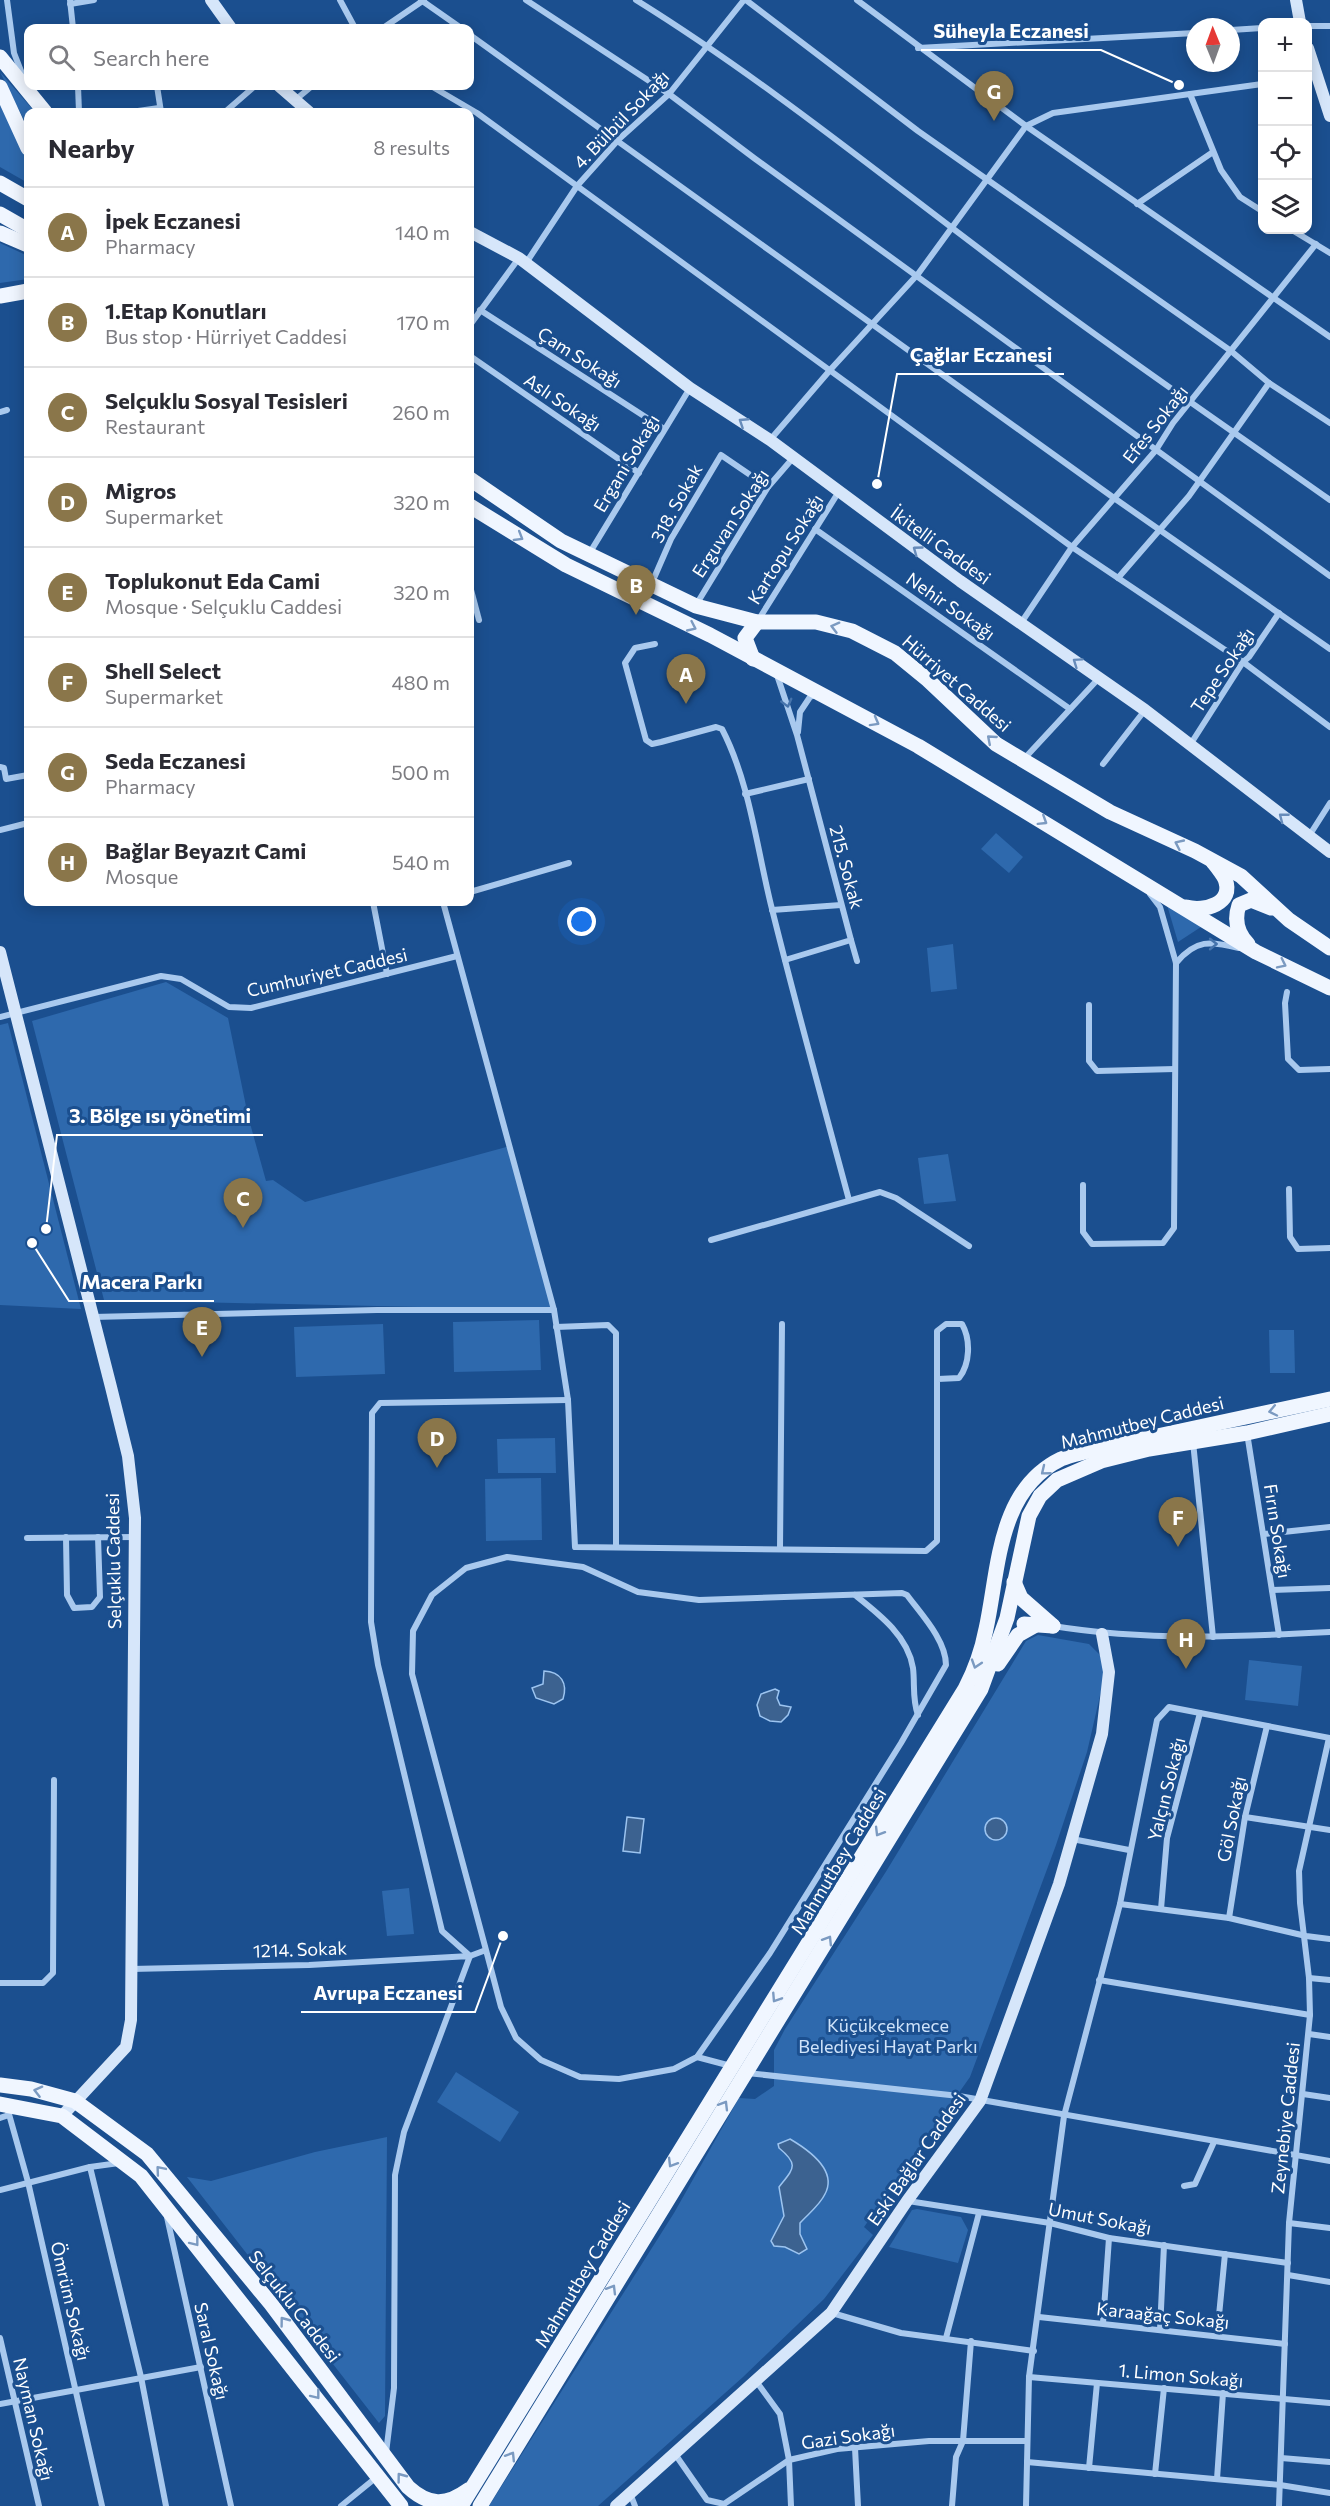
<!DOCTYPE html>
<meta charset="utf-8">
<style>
:root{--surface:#fff;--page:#f2f2f3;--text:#2b2b33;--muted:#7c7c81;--line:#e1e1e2;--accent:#8a764a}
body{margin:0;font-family:Commissioner,sans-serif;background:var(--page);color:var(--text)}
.controls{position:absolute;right:18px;top:18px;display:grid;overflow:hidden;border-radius:12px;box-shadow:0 3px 15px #0003}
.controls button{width:54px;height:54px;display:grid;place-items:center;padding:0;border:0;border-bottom:2px solid var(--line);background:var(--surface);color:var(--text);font:30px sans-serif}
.compass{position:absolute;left:1186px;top:18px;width:54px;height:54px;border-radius:50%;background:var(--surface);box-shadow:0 3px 15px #0003;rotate:359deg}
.you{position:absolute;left:582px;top:922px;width:21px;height:21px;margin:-15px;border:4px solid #fff;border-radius:50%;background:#1a73e8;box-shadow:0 0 0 9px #1a73e833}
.badge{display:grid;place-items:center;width:39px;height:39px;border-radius:50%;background:var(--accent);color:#fff;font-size:20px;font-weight:700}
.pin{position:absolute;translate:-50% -50px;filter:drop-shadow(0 2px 3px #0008)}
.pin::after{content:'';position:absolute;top:32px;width:21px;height:18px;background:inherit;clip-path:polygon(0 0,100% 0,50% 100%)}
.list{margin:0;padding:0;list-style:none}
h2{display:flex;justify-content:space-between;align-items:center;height:78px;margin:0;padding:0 24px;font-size:26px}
h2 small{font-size:20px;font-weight:400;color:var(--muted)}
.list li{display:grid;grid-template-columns:39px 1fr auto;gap:18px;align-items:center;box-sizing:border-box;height:90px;padding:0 24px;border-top:2px solid var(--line)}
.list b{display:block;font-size:22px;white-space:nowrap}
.list p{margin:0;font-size:20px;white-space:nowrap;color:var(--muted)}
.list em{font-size:20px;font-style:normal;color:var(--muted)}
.icon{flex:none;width:33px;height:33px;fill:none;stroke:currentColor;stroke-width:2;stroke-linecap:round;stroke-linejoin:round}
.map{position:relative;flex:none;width:1330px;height:2506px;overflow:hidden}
.search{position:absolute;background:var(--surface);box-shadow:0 3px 15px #0003;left:24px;top:24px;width:450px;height:66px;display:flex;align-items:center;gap:15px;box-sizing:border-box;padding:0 21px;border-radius:12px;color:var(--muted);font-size:22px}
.panel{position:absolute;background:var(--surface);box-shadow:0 3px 15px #0003;left:24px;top:108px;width:450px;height:798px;border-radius:12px}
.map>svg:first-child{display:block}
</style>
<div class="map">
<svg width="1330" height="2506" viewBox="0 0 1330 2506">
<rect width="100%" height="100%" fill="#1b4f8f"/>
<g fill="#2e69ad">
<path d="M0 72 35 112H28V128Z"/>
<path d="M0 105 28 161V183L0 167Z"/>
<path d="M0 243 28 256V279L0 283Z"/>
<path d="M996 833 1023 857 1009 873 981 849Z"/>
<path d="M1167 905 1204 925 1178 942Z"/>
<path d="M953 944 957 989 931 992 927 948Z"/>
<path d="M166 982 228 1018 248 1116 266 1181 273 1180 305 1202 510 1146 554 1310 104 1300 32 1021Z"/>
<path d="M8 1023 81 1309 0 1305V1025Z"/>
<path d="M948 1154 956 1201 924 1204 918 1158Z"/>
<path d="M539 1320 541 1370 454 1372 453 1322Z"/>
<path d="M383 1324 385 1374 296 1377 294 1327Z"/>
<path d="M1269 1330H1294L1295 1373H1270Z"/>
<path d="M555 1438 556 1473H498L497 1439Z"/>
<path d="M541 1478 542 1540 486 1541 485 1479Z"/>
<path d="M1038 1635 1089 1644 1100 1655 1105 1674 1087 1752 1056 1845 970 2077 864 2227 873 2235 824 2299 743 2377 598 2506H489L674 2213 739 2098 755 2099 774 2086V2050L785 2029 887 1870 1026 1641Z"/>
<path d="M1249 1660 1302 1666 1298 1706 1245 1700Z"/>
<path d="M409 1888 414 1934 387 1936 382 1891Z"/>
<path d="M456 2072 519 2112 500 2142 437 2102Z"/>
<path d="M387 2137 385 2416 379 2423 187 2177 211 2181 315 2152Z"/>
<path d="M917 2209 961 2217 968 2230 958 2263 889 2247 912 2210Z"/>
</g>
<g fill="#3c6290" stroke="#9cc4f0" stroke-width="1.5">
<path d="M544 1671C561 1672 568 1683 563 1699L554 1704 536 1698 532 1688 543 1684Z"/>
<path d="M775 1689 779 1691 777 1698 780 1705 791 1707 788 1715 781 1722 770 1721 760 1716 757 1705 761 1694Z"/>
<path d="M627 1817 644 1819 640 1853 623 1851Z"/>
<circle cx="996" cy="1829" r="11"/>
<path d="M790 2139C807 2149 838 2170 825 2194 820 2205 808 2214 800 2223V2234L807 2249 799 2254 785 2247 774 2246 771 2241 784 2216 779 2187C793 2169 800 2165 779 2148L778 2144Z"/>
</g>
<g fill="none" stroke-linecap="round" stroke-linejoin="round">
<g stroke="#a9c9ee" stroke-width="6">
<path d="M7 0 14 53 23 76"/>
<path d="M70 0 73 28"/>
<path d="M340 0 355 28"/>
<path d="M421 0 461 28"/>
<path d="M526 0 669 94 754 158 1330 576"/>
<path d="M636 0C768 82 888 181 1013 274 1116 352 1224 425 1330 500"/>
<path d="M746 0 918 131 1231 351 1269 383 1330 423"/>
<path d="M857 0 1026 126 1330 337"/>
<path d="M70 4 94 0"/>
<path d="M1308 26H1330"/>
<path d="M383 28 424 0"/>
<path d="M1231 30 1262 28"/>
<path d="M470 35 1114 498 1330 649"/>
<path d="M918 48 1195 33"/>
<path d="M78 86 79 112"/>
<path d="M157 86 161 112"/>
<path d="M431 86 477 113 1072 547 1243 662 1330 727"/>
<path d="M1190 94 1221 170 1240 197 1262 211"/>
<path d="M294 101 312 86"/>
<path d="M131 112 159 108"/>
<path d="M225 112 255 86"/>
<path d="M1137 204 1213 152"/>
<path d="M1292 230 1330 253"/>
<path d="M526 263 577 186 619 139 669 94 744 0"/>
<path d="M480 310 664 429"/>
<path d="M470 325 519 258"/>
<path d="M470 356 639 473"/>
<path d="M0 412 7 410"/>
<path d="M770 440 831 369 918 274 1026 126 1053 113 1262 84"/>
<path d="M815 529 1070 709"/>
<path d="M589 554 690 388"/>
<path d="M1118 578 1189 496 1269 383"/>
<path d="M651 585 671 539 721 455 768 487"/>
<path d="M470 586 479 620"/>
<path d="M696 605 768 487 793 458"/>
<path d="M759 619 838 493"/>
<path d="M1021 623 1072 547 1156 450 1173 423 1316 244"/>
<path d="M655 644 635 648 625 663 646 740 652 744 661 742 716 727 722 729C750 783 757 850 772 909 796 1006 823 1103 849 1200"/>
<path d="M777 675 797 735 851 940 785 960"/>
<path d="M798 732 800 712 810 697 816 695"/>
<path d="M1190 745 1243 662 1249 657 1279 613"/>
<path d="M1023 760 1099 678"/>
<path d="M1103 764 1145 710"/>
<path d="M0 767 4 768 6 779 28 775"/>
<path d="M745 794 809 779"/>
<path d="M0 830 28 823"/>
<path d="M1309 836 1330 803"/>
<path d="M470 892 569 863"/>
<path d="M373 902 387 974"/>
<path d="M443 902 554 1310 568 1400 575 1547 926 1551 937 1541V1331L946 1324H962C971 1340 970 1364 959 1378L938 1379"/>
<path d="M772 910 841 905"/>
<path d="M851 940 857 961"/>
<path d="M1176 963C1196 939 1210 941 1239 948"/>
<path d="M1287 992 1285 1003 1288 1059 1299 1070 1330 1069"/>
<path d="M1089 1005V1061L1097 1071 1175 1069"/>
<path d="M0 1017 161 976 181 979 229 1007 251 1008 457 956"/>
<path d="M1083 1185V1232L1092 1244 1163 1243 1174 1228 1176 963 1160 907 1150 894"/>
<path d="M1289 1189 1290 1237 1298 1249 1330 1248"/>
<path d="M711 1240 880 1192 896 1198 969 1246"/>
<path d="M93 1317 377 1310H554"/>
<path d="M556 1327 608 1325 616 1333V1547"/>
<path d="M1247 1433 1279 1635"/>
<path d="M1193 1442 1213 1637"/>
<path d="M1264 1534 1330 1527"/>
<path d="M66 1537 67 1595 74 1608 92 1607 100 1597 98 1537"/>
<path d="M27 1538 135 1537"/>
<path d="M780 1549 782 1324"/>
<path d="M1272 1590 1330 1588"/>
<path d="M855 1595C879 1614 908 1636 913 1668 915 1684 912 1699 918 1715"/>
<path d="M1053 1626C1145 1641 1237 1637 1330 1632"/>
<path d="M1245 1817 1330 1830"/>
<path d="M1072 1839 1129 1850"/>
<path d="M1120 1904 1229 1918 1306 1936 1330 1939"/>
<path d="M1161 1909 1167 1838 1200 1713"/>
<path d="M1229 1918 1245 1817 1267 1726"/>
<path d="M486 1950 412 1674 413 1631 432 1595 466 1568 507 1557 583 1567 638 1592 699 1600 902 1593 907 1595C921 1614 946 1640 946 1665L901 1743 770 1953 697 2057 674 2069 619 2079 580 2077 541 2060 516 2038 501 2007 486 1950 470 1956 442 1931 378 1665 371 1622 372 1413 380 1403 568 1400"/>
<path d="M131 1969 309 1965 470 1956 404 2132 395 2175 394 2388 386 2453"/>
<path d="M1309 1978 1330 1980"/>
<path d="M1099 1980 1310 2015"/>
<path d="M0 1983H43L53 1973 54 1780"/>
<path d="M1309 2034 1330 2037"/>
<path d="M697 2057 731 2066"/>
<path d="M747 2073 959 2096 1330 2161"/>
<path d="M1303 2094 1330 2098"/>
<path d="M7 2107 28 2182 102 2506"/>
<path d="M0 2118 9 2115"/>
<path d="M90 2167 141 2377 166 2506"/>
<path d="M1184 2186 1195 2184 1214 2142"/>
<path d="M0 2190 90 2167 119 2163"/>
<path d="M908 2201 1050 2223 1109 2238 1288 2263"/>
<path d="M167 2217 231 2506"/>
<path d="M1289 2223 1330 2228"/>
<path d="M1288 2275 1330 2282"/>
<path d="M832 2313 901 2333 1034 2351"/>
<path d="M1039 2317 1285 2344"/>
<path d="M1103 2323 1109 2238"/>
<path d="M1160 2330 1164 2245"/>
<path d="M1217 2336 1225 2254"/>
<path d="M0 2338 39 2506"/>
<path d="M946 2338 979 2213"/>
<path d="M1029 2377 1330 2403"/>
<path d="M756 2381 780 2414 789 2460 791 2506"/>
<path d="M0 2404 201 2367"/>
<path d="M855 2448 858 2506"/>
<path d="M675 2454 707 2500 724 2504 789 2460 837 2449 929 2441H1027"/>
<path d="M1281 2458 1330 2462"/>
<path d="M1027 2462 1280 2485 1330 2493"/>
<path d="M1089 2468 1097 2383"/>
<path d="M1155 2474 1164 2388"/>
<path d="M1217 2479 1223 2393"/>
<path d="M630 2493 635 2506"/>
<path d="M341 2506 378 2476"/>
<path d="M952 2506 956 2457 963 2441 971 2341"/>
<path d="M1026 2506 1029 2377 1064 2116 1120 1904 1157 1720 1169 1707 1330 1738"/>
<path d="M1279 2506 1289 2223 1310 2015 1309 1978 1300 1903 1299 1871 1329 1738"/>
</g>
<g stroke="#d6e6fa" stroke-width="12">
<path d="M211 0 231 28"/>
<path d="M1296 0 1300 22"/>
<path d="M1308 48 1330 116"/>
<path d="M279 86 309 112"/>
<path d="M470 232 519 258 690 388 770 440 960 581 1145 710 1330 852"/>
<path d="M0 952 111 1387 128 1456 135 1518 131 2020 126 2047 62 2116"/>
<path d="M616 2506 831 2313 907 2201 980 2101 1059 1884 1102 1734 1109 1672 1102 1634"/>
</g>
<g stroke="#f0f6ff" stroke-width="15">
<path d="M0 57 45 112"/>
<path d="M0 87 28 148"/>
<path d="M0 183 28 199"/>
<path d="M0 214 28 230"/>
<path d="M0 233 28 245"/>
<path d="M0 296 28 291"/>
<path d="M470 479 561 541 696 606 757 622H816L852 631 895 653 928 680 996 744 1110 812 1195 851 1241 876 1289 920 1330 948"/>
<path d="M470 506 566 565 710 635 918 746 1256 952 1330 988"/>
<path d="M753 659 745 638 757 622"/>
<path d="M1186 907C1204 912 1235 904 1225 879 1222 873 1217 867 1213 862"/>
<path d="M1248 944C1237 933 1234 920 1239 905L1251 900 1271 908"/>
<path d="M1014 1582 1021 1598 1053 1626"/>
<path d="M1024 1624 1053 1626"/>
<path d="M998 1664 1018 1635 1034 1626"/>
<path d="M0 2085 31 2089 75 2101 147 2154 271 2304 408 2487C429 2506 446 2506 468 2490"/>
<path d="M0 2104 62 2116 141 2176 401 2506"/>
<path d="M461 2506 965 1689C975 1670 982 1650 986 1629 999 1570 997 1490 1061 1459 1070 1455 1082 1453 1092 1450L1330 1399"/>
<path d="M480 2506 981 1689 1007 1618 1029 1516 1040 1496 1057 1480 1101 1461 1149 1449 1247 1433 1330 1414"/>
</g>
</g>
<defs><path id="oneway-chevron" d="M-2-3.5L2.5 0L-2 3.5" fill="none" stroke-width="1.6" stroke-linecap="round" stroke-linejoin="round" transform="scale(1.5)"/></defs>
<g stroke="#668bba">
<use href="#oneway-chevron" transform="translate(743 422) rotate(-147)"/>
<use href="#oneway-chevron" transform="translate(917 550) rotate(-144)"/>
<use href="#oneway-chevron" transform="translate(1077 662) rotate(-145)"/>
<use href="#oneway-chevron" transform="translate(1283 817) rotate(-142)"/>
</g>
<g stroke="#7b9ac1">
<use href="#oneway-chevron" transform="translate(519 537) rotate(31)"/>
<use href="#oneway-chevron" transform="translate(692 627) rotate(25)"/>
<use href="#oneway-chevron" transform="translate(835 627) rotate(-165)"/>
<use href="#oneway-chevron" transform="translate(875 722) rotate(29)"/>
<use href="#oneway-chevron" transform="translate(991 739) rotate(-139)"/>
<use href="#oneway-chevron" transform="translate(1043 821) rotate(32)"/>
<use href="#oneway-chevron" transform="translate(1179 844) rotate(-155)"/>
<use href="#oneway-chevron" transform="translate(1282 964) rotate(26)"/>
<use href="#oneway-chevron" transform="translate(1273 1411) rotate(168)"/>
<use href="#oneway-chevron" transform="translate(1045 1471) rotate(141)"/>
<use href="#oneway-chevron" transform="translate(976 1664) rotate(108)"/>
<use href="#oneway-chevron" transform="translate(879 1832) rotate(121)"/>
<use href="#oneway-chevron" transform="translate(828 1940) rotate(-58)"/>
<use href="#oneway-chevron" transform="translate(776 1998) rotate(123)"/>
<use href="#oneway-chevron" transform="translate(38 2091) rotate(-166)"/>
<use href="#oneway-chevron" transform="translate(724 2105) rotate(-59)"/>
<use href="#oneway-chevron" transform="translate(672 2163) rotate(121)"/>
<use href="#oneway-chevron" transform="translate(160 2170) rotate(-130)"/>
<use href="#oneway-chevron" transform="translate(195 2242) rotate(52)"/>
<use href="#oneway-chevron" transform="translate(612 2289) rotate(-59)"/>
<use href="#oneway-chevron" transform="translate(284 2321) rotate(-127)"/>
<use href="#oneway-chevron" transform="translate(316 2395) rotate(52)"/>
<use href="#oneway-chevron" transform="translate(511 2456) rotate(-58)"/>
<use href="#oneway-chevron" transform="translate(401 2477) rotate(-127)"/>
</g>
<g stroke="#4674ac">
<use href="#oneway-chevron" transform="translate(787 703) rotate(75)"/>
<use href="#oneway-chevron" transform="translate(1213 944)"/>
</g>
<g text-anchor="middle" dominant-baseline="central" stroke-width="6" stroke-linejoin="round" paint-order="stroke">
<g font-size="18" fill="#fff" stroke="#1b4f8f">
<text transform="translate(621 119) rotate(-46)">4. Bülbül Sokağı</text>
<text transform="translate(580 357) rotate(33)">Çam Sokağı</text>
<text transform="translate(563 402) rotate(34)">Aslı Sokağı</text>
<text transform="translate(1155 424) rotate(-52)">Efes Sokağı</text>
<text transform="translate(626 463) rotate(-59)">Ergani Sokağı</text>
<text transform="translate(676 503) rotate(-61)">318. Sokak</text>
<text transform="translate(730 523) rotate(-57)">Erguvan Sokağı</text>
<text transform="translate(941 545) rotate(36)">İkitelli Caddesi</text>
<text transform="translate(785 549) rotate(-58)">Kartopu Sokağı</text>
<text transform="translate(951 606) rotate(35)">Nehir Sokağı</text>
<text transform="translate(1222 670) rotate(-56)">Tepe Sokağı</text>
<text transform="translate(957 683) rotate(41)">Hürriyet Caddesi</text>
<text transform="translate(847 867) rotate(75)">215. Sokak</text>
<text transform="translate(327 972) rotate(-13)">Cumhuriyet Caddesi</text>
<text transform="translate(1142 1422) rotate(-14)">Mahmutbey Caddesi</text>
<text transform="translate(1278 1531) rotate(81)">Fırın Sokağı</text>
<text transform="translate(113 1561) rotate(-91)">Selçuklu Caddesi</text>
<text transform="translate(1166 1789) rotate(-76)">Yalçın Sokağı</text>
<text transform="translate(1231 1819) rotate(-79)">Göl Sokağı</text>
<text transform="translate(838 1861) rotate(-59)">Mahmutbey Caddesi</text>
<text transform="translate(300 1949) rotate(-2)">1214. Sokak</text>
<text transform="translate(1285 2118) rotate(-84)">Zeynebiye Caddesi</text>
<text transform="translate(916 2159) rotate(-55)">Eski Bağlar Caddesi</text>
<text transform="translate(1100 2218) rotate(11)">Umut Sokağı</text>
<text transform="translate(582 2274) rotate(-59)">Mahmutbey Caddesi</text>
<text transform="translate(71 2301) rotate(77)">Ömrüm Sokağı</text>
<text transform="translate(295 2306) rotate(52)">Selçuklu Caddesi</text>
<text transform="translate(1163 2315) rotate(6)">Karaağaç Sokağı</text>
<text transform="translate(212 2351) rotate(77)">Saral Sokağı</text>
<text transform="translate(1181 2375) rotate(5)">1. Limon Sokağı</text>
<text transform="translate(34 2419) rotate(77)">Nayman Sokağı</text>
<text transform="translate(848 2436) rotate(-8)">Gazi Sokağı</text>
</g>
<g font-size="18" fill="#cfe3fa" stroke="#1b4f8f">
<text x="888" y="2025">Küçükçekmece<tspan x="888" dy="21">Belediyesi Hayat Parkı</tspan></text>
</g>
</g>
<path fill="none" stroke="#fff" stroke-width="2" d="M1179 85L1101 50H921M877 484L897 374H1064M46 1229L57 1135H263M32 1243L69 1301H214M503 1936L475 2012H301"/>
<g fill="#fff" stroke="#1b4f8f" stroke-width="2">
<circle cx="1179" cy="85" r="6"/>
<circle cx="877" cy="484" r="6"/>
<circle cx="46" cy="1229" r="6"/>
<circle cx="32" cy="1243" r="6"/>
<circle cx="503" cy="1936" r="6"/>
</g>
<g font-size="20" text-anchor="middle" font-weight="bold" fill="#fff" stroke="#1b4f8f" stroke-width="6" stroke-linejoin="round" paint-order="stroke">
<text x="1011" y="38">Süheyla Eczanesi</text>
<text x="981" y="362">Çağlar Eczanesi</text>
<text x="160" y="1123">3. Bölge ısı yönetimi</text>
<text x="142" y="1289">Macera Parkı</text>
<text x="388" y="2000">Avrupa Eczanesi</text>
</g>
</svg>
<div class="controls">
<button>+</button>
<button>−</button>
<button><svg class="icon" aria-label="locate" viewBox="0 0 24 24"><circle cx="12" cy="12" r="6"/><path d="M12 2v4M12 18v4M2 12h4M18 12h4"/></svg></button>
<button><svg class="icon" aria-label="layers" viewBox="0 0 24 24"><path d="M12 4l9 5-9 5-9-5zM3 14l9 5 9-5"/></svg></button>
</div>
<svg class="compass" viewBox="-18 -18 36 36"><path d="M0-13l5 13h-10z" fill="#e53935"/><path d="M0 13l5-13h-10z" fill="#7c7c81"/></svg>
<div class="you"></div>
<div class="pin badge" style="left:686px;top:704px">A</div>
<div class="pin badge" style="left:636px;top:615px">B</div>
<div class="pin badge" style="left:243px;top:1228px">C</div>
<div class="pin badge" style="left:437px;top:1468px">D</div>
<div class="pin badge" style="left:202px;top:1357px">E</div>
<div class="pin badge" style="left:1178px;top:1547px">F</div>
<div class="pin badge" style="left:994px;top:121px">G</div>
<div class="pin badge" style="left:1186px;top:1669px">H</div>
<div class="search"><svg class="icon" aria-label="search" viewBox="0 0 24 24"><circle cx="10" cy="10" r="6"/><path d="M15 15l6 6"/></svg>Search here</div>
<section class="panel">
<h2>Nearby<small>8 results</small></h2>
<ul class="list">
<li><span class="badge">A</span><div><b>İpek Eczanesi</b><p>Pharmacy</p></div><em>140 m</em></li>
<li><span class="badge">B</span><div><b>1.Etap Konutları</b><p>Bus stop · Hürriyet Caddesi</p></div><em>170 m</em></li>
<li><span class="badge">C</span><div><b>Selçuklu Sosyal Tesisleri</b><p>Restaurant</p></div><em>260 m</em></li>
<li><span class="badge">D</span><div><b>Migros</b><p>Supermarket</p></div><em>320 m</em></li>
<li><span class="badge">E</span><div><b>Toplukonut Eda Cami</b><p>Mosque · Selçuklu Caddesi</p></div><em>320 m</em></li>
<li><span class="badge">F</span><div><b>Shell Select</b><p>Supermarket</p></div><em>480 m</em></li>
<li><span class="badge">G</span><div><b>Seda Eczanesi</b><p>Pharmacy</p></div><em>500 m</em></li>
<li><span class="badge">H</span><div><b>Bağlar Beyazıt Cami</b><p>Mosque</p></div><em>540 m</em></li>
</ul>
</section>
</div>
